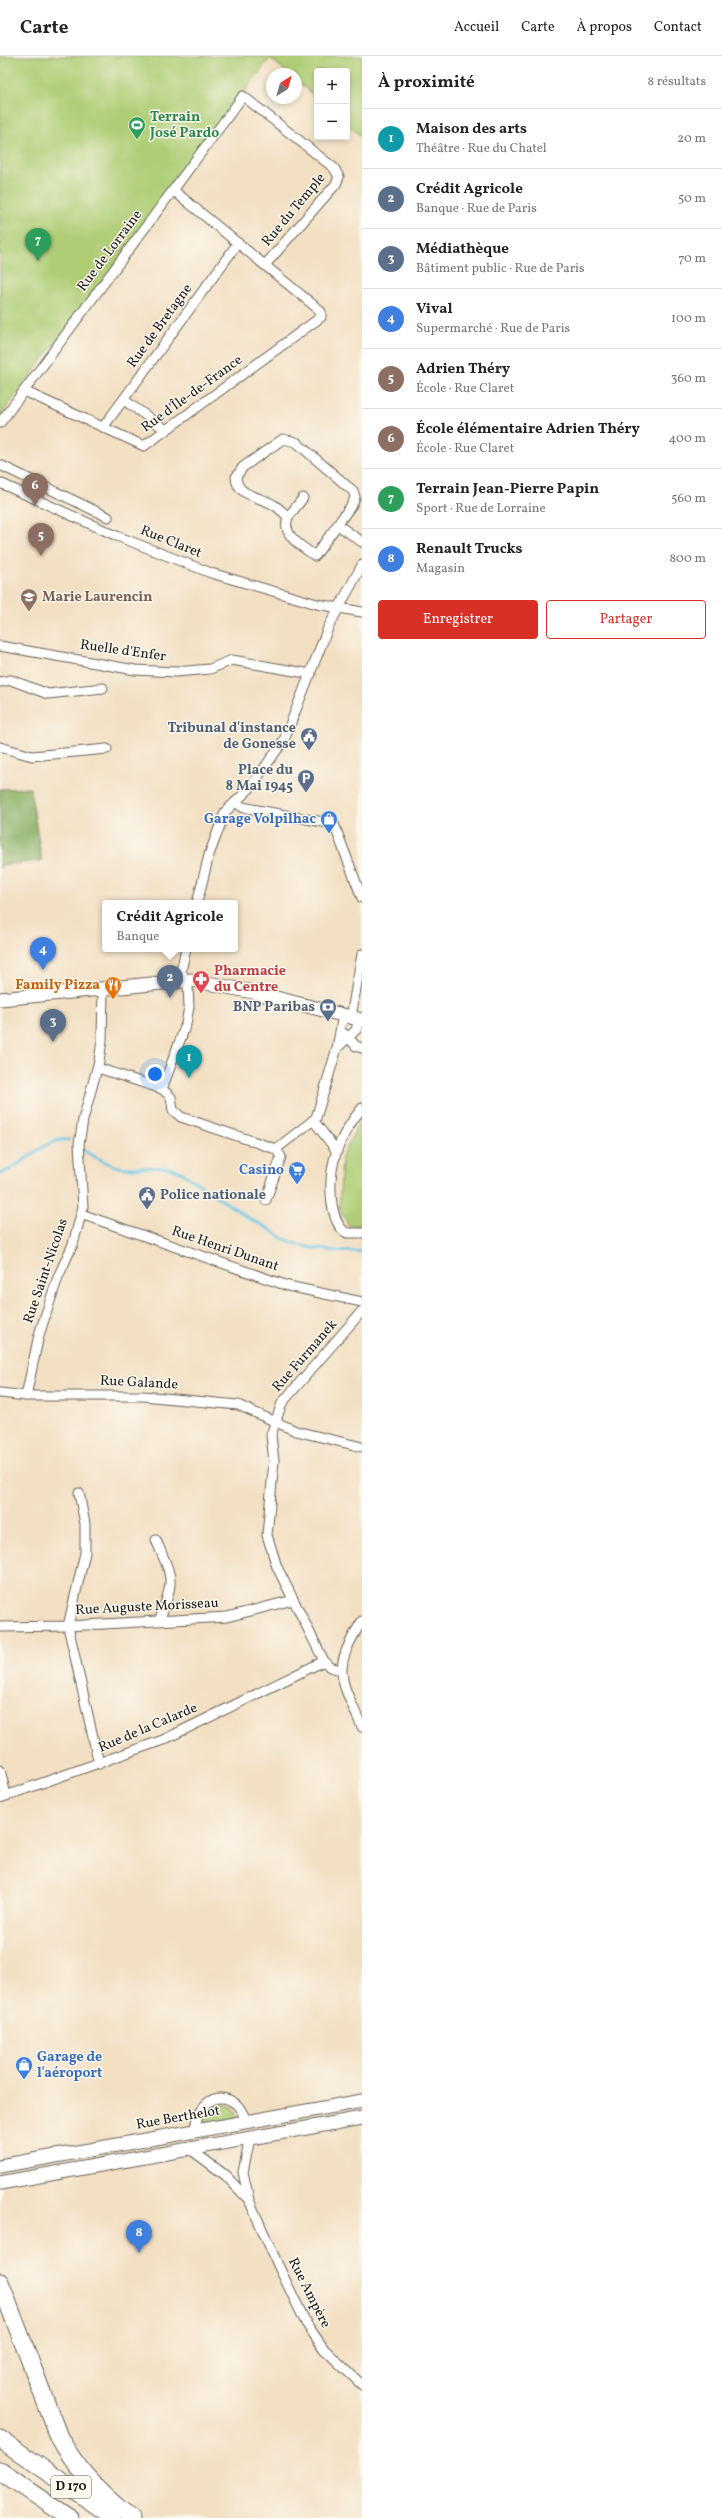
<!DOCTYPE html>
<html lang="fr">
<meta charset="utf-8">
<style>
:root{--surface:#fff;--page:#f2f2f2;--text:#222;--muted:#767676;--line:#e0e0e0;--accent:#d93025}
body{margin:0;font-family:Vollkorn,serif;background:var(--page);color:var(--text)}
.controls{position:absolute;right:12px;top:12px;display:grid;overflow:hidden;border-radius:4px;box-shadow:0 2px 6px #0003}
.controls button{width:36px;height:36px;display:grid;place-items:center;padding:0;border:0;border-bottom:1px solid var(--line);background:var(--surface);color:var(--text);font:20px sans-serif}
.compass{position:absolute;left:266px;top:12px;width:36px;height:36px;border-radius:50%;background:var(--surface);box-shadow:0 2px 6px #0003;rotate:37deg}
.you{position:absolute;left:155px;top:1018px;width:14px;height:14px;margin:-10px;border:3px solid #fff;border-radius:50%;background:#1a73e8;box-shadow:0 0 0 6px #1a73e833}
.badge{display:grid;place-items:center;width:26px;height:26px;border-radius:50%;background:var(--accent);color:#fff;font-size:13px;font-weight:700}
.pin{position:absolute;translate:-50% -33px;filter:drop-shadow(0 1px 2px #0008)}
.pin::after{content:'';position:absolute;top:21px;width:14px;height:12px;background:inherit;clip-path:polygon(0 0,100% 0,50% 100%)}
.popup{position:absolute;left:102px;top:844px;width:136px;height:52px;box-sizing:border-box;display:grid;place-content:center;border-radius:4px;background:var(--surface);filter:drop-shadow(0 1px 3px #0005);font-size:13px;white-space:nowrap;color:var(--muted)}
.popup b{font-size:15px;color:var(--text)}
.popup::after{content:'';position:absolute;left:50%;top:100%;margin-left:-8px;border:8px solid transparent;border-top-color:var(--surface)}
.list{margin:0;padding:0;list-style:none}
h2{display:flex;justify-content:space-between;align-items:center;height:52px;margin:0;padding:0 16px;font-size:17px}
h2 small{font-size:13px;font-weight:400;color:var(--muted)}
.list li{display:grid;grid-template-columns:26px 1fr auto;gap:12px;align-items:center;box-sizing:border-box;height:60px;padding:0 16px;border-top:1px solid var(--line)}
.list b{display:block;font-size:15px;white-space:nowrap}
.list p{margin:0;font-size:13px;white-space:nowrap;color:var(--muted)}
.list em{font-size:13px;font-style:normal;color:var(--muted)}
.actions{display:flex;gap:8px;padding:12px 16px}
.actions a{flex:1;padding:9px 0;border:1px solid var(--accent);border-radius:4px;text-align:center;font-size:14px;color:var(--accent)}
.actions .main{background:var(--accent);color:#fff}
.map{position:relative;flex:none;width:362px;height:2462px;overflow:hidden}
header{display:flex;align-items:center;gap:24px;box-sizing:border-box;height:56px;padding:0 20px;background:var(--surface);border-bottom:1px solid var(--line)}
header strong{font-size:19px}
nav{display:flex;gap:22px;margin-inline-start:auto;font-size:14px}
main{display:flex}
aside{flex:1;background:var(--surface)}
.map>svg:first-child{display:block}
</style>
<header>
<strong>Carte</strong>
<nav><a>Accueil</a><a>Carte</a><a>À propos</a><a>Contact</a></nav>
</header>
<main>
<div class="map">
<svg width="362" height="2462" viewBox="0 0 362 2462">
<rect width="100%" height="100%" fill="#fbf7ec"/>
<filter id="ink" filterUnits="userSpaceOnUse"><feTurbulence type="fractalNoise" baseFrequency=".025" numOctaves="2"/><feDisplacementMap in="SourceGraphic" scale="8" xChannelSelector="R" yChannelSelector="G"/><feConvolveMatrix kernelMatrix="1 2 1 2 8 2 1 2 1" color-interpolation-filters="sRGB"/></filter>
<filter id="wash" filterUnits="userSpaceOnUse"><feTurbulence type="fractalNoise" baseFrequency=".012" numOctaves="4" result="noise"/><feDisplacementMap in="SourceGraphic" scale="16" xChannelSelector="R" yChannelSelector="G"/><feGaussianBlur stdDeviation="0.9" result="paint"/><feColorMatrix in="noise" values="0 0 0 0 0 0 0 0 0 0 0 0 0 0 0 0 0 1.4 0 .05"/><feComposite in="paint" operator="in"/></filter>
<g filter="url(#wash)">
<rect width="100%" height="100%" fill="#f3dfc2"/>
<g fill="#aecd74" stroke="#657448">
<path d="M0 0H362V81L347 68V15H317V42L296 24V18H289L270 2 0 360Z"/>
<path d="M362 1061V1169L349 1170 339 1152 342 1101Z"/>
<path d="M218 2047 230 2050 237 2060 235 2063 205 2068 202 2066 206 2053Z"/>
</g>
<path fill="#8ab066" stroke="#536641" d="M30 732 42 805 1 809 0 813V733Z"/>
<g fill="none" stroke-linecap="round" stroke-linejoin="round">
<g stroke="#66c5e5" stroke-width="3">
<path d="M83 1094C96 1101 110 1111 126 1112 144 1113 163 1108 181 1116L253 1165C266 1169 273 1177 285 1183 303 1193 342 1197 362 1195"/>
<path d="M0 1118C23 1111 43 1081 69 1084"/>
</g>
</g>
</g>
<g filter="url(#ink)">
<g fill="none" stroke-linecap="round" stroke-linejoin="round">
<g stroke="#676056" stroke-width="11">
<g id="street">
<path d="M24 335 144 390 321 261V256L317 252 173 134"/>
<path d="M124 344 166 374"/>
<path d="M0 367 243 40 334 112 339 121 336 128 265 209"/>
<path d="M104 370 238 187"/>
<path d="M283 383 296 386 353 435 355 441 353 447 315 500C302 490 281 480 288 461 284 457 279 452 274 449 260 440 237 441 236 421L243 411Z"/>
<path d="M0 409 108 461"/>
<path d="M0 427 117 480 211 517 317 548 362 556"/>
<path d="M288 461 303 442"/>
<path d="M338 469 362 486"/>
<path d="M0 590 135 614 176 616 210 613 232 604 311 618"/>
<path d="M0 626 11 624 48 638 103 632"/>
<path d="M0 691 32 700 107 693"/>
<path d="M236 746 242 751 334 768 362 842"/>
<path d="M197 847 209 799 225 756 250 732 284 684 328 572 362 509"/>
<path d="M351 961 362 898"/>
<path d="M345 978 356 990 362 992"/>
<path d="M337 992 356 974 359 963"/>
<path d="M98 1012 162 1033 171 1041 173 1054 181 1061 276 1093"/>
<path d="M162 1033 186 968 189 951 188 930 181 915 186 893"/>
<path d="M362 1052C338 1081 327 1111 332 1148 334 1159 337 1172 347 1177H362"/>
<path d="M313 1064 336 1094"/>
<path d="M276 1093 316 1062 337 992 343 959"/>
<path d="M266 1144 281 1101 276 1093"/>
<path d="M81 1158 288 1230 362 1246"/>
<path d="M0 1337 26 1340H143L238 1349 296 1375 362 1391"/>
<path d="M26 1340 39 1279 58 1221 73 1188 83 1151 79 1088 83 1064 99 1005 102 985 103 934"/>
<path d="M79 1437 85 1468V1497L68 1570 99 1708"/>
<path d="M156 1484C173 1524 175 1521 160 1563"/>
<path d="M362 1565C331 1615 340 1621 362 1671"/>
<path d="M0 1571 68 1570 227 1561 293 1544"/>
<path d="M340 1614 330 1611 324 1605 277 1511 267 1479 274 1405 271 1379 282 1347 362 1255"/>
<path d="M0 1714 6 1739"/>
<path d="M0 1742 163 1684 324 1605"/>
<path d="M195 2076C195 2054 213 2031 236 2048 241 2052 244 2060 247 2066"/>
<path d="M250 2082 243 2116 249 2144 278 2209 306 2267 324 2293 362 2329"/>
<path d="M190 2093 225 2119 248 2143"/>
</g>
</g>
<g stroke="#676056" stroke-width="15">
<g id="secondary">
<path d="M0 943 192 924 253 936 362 964"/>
<path d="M0 2110 362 2045"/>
<path d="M0 2127 362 2062"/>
</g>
</g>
<g stroke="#676056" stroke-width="19">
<g id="highway">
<path d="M0 2226 59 2381C77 2414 101 2439 131 2462"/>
<path d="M0 2383 112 2460"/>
<path d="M0 2415 70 2462"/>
</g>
</g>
<use href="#street" stroke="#fff" stroke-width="9"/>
<use href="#secondary" stroke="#fff" stroke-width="13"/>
<use href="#highway" stroke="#fff" stroke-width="17"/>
</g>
</g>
<defs>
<g id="stadium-pin" transform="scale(0.9)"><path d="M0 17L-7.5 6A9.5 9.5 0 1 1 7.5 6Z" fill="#2e9e5b" stroke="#fbf7ec"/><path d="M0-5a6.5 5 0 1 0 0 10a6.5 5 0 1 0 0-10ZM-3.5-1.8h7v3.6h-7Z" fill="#fff"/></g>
<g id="school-pin" transform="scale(0.9)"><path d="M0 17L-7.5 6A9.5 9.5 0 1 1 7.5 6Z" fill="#8d6e63" stroke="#fbf7ec"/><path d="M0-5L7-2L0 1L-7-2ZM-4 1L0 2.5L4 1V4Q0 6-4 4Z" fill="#fff"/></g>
<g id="civic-pin" transform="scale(0.9)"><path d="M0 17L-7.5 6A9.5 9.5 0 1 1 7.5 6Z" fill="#5c6f8a" stroke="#fbf7ec"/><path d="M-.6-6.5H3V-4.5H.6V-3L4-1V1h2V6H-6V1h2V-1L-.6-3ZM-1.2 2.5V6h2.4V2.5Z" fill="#fff"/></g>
<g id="parking-pin" transform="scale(0.9)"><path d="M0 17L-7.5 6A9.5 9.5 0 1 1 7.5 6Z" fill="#5c6f8a" stroke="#fbf7ec"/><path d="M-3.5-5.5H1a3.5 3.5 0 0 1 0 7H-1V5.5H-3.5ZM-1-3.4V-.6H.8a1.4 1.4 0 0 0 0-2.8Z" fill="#fff"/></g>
<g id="shop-pin" transform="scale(0.9)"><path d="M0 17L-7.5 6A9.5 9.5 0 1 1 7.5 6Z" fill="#3f7fe0" stroke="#fbf7ec"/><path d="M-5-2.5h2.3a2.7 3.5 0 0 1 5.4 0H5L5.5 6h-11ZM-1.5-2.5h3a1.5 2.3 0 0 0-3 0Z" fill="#fff"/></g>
<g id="pharmacy-pin" transform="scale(0.9)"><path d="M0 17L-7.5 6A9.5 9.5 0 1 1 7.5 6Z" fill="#e0444e" stroke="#fbf7ec"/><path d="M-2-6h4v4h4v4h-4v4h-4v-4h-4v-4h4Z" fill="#fff"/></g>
<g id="restaurant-pin" transform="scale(0.9)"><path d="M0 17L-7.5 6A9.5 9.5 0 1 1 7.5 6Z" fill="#e8710a" stroke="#fbf7ec"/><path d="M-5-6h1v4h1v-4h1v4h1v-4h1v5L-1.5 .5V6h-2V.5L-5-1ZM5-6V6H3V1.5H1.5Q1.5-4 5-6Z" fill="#fff"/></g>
<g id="bank-pin" transform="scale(0.9)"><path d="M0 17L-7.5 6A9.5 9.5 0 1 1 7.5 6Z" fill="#5c6f8a" stroke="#fbf7ec"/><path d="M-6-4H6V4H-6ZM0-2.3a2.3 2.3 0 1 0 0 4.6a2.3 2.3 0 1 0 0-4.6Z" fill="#fff"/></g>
<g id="supermarket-pin" transform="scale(0.9)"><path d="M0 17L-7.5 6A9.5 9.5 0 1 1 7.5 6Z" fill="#3f7fe0" stroke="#fbf7ec"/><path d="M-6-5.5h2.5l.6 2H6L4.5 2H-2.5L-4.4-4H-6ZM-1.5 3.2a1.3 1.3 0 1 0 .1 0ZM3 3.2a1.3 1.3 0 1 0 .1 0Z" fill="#fff"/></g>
</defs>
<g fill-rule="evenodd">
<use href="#stadium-pin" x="137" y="69"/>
<use href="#school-pin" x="29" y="541"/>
<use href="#civic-pin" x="309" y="680"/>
<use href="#parking-pin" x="306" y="722"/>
<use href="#shop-pin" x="329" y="763"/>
<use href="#pharmacy-pin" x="201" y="923"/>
<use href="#restaurant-pin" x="113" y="929"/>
<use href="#bank-pin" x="328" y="951"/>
<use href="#supermarket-pin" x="297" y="1114"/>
<use href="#civic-pin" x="147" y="1139"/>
<use href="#shop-pin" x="24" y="2009"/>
</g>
<g text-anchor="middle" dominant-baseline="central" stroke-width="3" stroke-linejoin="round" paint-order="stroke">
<rect fill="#fbf7ec" stroke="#5f5e5a" stroke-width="1" x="51" y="2420" width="40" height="22" rx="3"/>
<g font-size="13" font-weight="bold" fill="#1c1c1c">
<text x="71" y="2431">D 170</text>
</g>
<g font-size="14" font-weight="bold" fill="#27864d" stroke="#fbf7ec" text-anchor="start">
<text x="150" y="61">Terrain<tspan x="150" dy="16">José Pardo</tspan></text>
</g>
<g font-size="14" fill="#1c1c1c" stroke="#fbf7ec">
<text transform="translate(294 154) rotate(-50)">Rue du Temple</text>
<text transform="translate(110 195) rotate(-53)">Rue de Lorraine</text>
<text transform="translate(160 270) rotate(-54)">Rue de Bretagne</text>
<text transform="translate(192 338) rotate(-36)">Rue d'Île-de-France</text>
<text transform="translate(171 486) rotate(22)">Rue Claret</text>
<text transform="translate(123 595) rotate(8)">Ruelle d'Enfer</text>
<text transform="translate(225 1193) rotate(19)">Rue Henri Dunant</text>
<text transform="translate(46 1215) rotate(-71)">Rue Saint-Nicolas</text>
<text transform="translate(305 1300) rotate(-49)">Rue Furmanek</text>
<text transform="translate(139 1327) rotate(3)">Rue Galande</text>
<text transform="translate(147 1551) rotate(-3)">Rue Auguste Morisseau</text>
<text transform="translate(148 1672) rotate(-23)">Rue de la Calarde</text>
<text transform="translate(178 2062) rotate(-10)">Rue Berthelot</text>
<text transform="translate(309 2237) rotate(63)">Rue Ampère</text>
</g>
<g font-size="14" font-weight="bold" fill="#785e54" stroke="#fbf7ec" text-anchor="start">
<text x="42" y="541">Marie Laurencin</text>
</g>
<g font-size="14" font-weight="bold" fill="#4e5e75" stroke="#fbf7ec" text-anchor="end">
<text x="296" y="672">Tribunal d'instance<tspan x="296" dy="16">de Gonesse</tspan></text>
<text x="293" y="714">Place du<tspan x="293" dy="16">8 Mai 1945</tspan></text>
<text x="315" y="951">BNP Paribas</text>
<text x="160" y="1139" text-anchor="start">Police nationale</text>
</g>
<g font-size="14" font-weight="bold" fill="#366cbe" stroke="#fbf7ec" text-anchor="end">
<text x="316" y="763">Garage Volpilhac</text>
<text x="284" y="1114">Casino</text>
<text x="37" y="2001" text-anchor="start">Garage de<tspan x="37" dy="16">l'aéroport</tspan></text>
</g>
<g font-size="14" font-weight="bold" fill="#be3a42" stroke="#fbf7ec" text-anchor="start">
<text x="214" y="915">Pharmacie<tspan x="214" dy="16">du Centre</tspan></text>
</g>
<g font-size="14" font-weight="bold" fill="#c56008" stroke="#fbf7ec" text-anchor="end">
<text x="100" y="929">Family Pizza</text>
</g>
</g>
</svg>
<div class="controls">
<button>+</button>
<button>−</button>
</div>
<svg class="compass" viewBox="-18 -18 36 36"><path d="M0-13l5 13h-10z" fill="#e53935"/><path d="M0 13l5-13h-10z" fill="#767676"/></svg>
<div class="you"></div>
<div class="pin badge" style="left:189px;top:1022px;background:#0f9aa8">1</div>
<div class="pin badge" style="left:170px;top:942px;background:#5c6f8a">2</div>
<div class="popup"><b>Crédit Agricole</b>Banque</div>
<div class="pin badge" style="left:53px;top:986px;background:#5c6f8a">3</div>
<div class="pin badge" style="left:43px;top:914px;background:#3f7fe0">4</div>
<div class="pin badge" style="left:41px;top:500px;background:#8d6e63">5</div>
<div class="pin badge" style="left:35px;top:450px;background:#8d6e63">6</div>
<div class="pin badge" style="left:38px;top:205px;background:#2e9e5b">7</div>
<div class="pin badge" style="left:139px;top:2197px;background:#3f7fe0">8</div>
</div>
<aside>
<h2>À proximité<small>8 résultats</small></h2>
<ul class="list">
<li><span class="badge" style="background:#0f9aa8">1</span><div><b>Maison des arts</b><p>Théâtre · Rue du Chatel</p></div><em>20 m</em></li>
<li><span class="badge" style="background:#5c6f8a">2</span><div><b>Crédit Agricole</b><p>Banque · Rue de Paris</p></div><em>50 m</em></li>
<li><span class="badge" style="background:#5c6f8a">3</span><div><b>Médiathèque</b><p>Bâtiment public · Rue de Paris</p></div><em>70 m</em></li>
<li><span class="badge" style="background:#3f7fe0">4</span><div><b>Vival</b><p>Supermarché · Rue de Paris</p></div><em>100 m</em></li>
<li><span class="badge" style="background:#8d6e63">5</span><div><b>Adrien Théry</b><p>École · Rue Claret</p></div><em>360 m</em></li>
<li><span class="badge" style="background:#8d6e63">6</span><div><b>École élémentaire Adrien Théry</b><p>École · Rue Claret</p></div><em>400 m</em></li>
<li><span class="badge" style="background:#2e9e5b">7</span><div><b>Terrain Jean-Pierre Papin</b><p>Sport · Rue de Lorraine</p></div><em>560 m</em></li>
<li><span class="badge" style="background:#3f7fe0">8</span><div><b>Renault Trucks</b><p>Magasin</p></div><em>800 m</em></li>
</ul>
<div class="actions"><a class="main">Enregistrer</a><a>Partager</a></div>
</aside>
</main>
